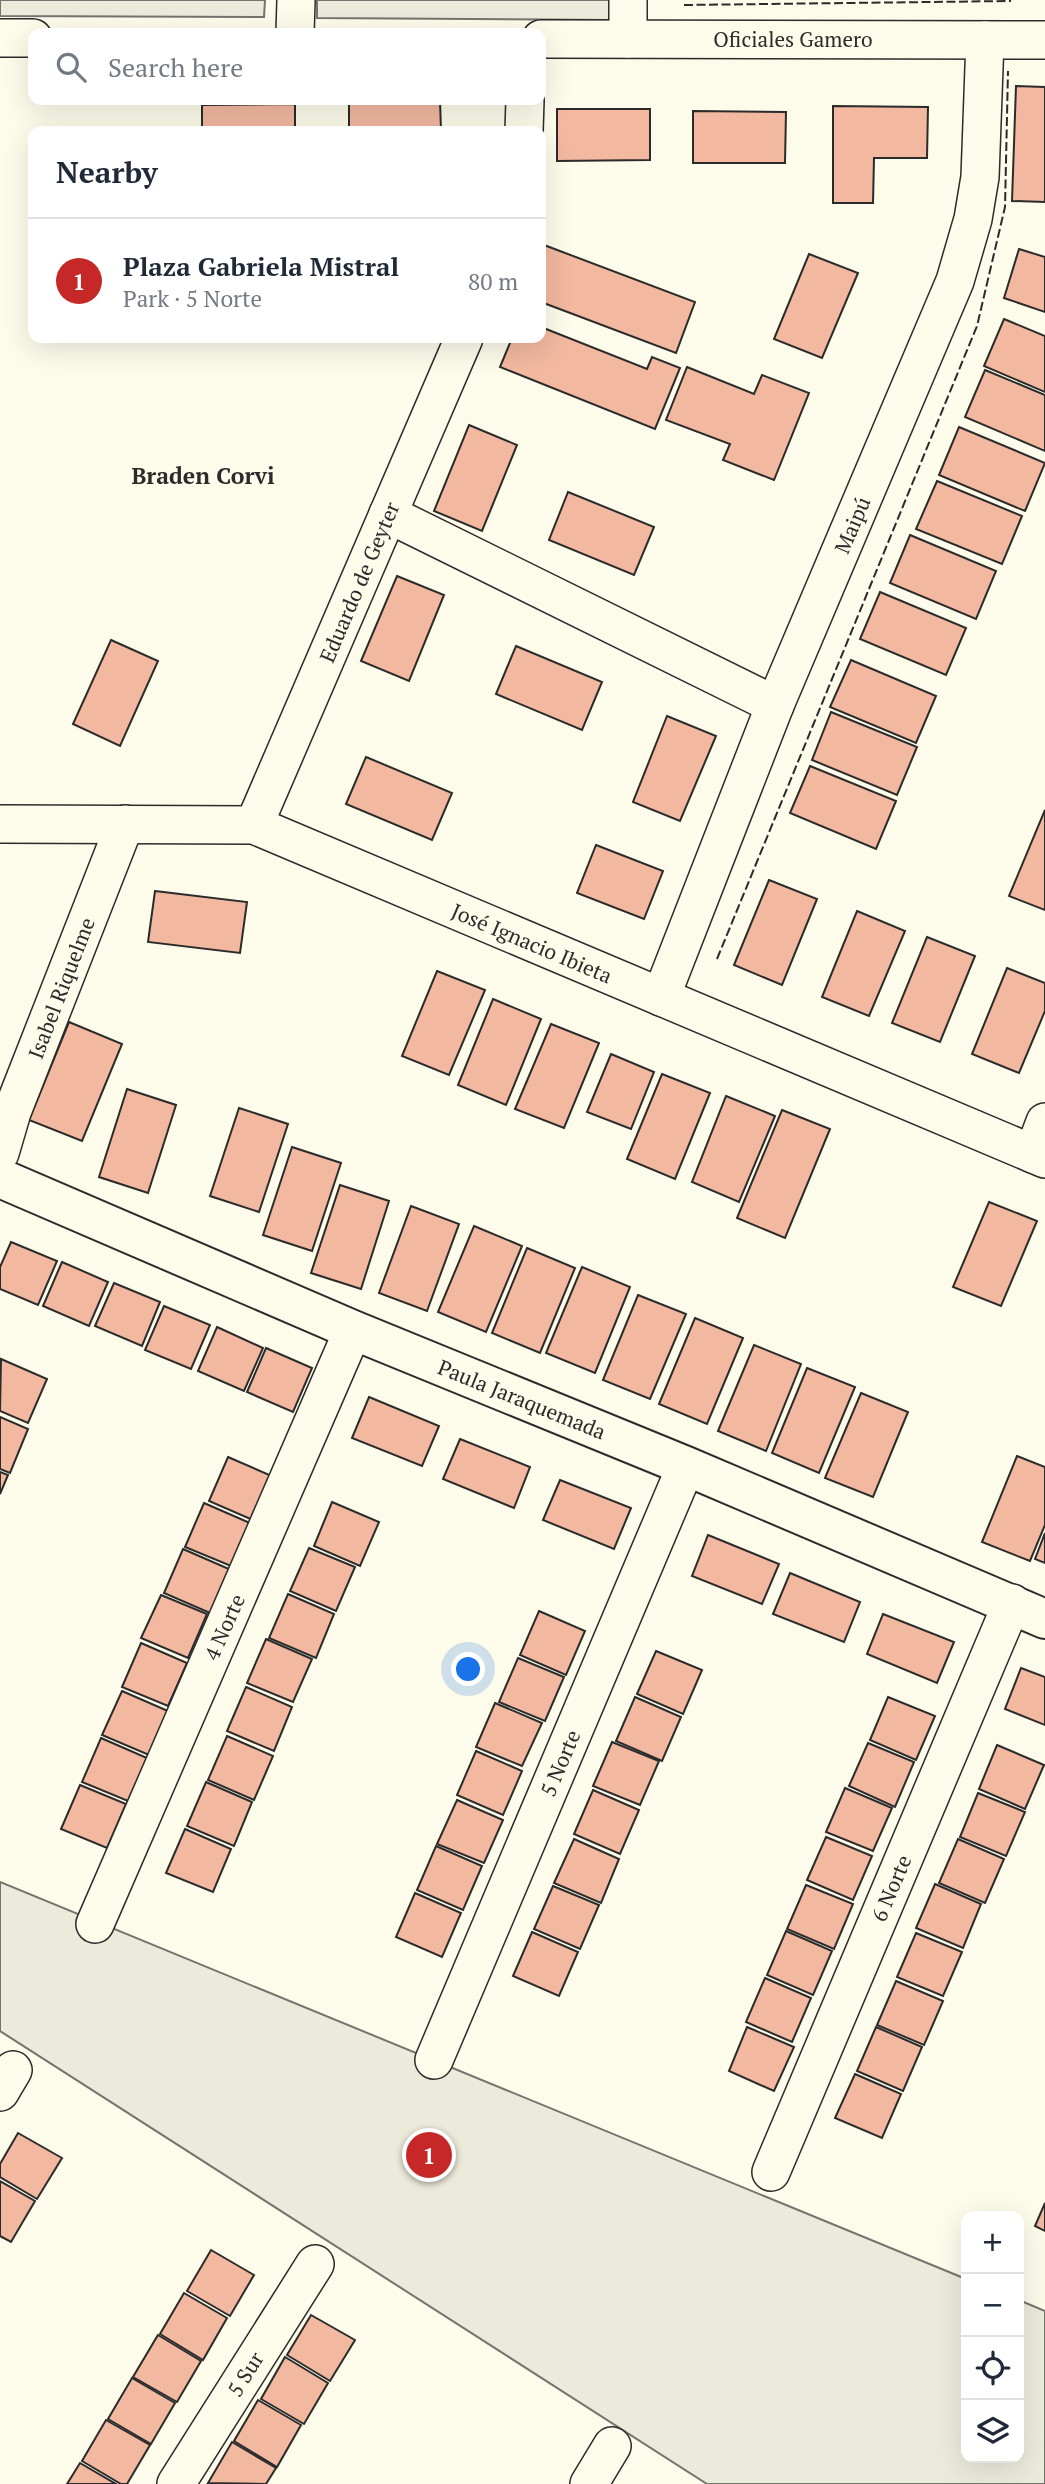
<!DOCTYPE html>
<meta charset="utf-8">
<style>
:root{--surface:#fff;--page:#f6f6f7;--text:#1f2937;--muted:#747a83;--line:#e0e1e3;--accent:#c62828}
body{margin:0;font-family:"PT Serif",serif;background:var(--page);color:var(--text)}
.controls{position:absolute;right:21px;bottom:21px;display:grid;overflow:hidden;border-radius:14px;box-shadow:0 7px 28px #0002}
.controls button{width:63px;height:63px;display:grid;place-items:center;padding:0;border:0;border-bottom:2px solid var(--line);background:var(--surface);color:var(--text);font:35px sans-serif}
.you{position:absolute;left:469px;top:1670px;width:24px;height:24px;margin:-18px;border:5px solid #fff;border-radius:50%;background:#1a73e8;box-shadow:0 0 0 10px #1a73e833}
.badge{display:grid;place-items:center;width:46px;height:46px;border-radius:50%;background:var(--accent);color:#fff;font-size:23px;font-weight:700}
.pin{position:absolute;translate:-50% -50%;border:4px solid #fff;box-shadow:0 2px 7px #0006}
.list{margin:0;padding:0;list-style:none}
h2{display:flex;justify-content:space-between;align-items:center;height:91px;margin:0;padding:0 28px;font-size:30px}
h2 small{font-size:23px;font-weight:400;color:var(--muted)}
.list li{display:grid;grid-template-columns:46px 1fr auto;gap:21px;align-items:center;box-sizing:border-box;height:126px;padding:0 28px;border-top:2px solid var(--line)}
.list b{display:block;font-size:26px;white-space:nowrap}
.list p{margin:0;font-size:23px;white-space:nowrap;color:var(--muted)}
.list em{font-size:23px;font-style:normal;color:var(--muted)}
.icon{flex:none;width:38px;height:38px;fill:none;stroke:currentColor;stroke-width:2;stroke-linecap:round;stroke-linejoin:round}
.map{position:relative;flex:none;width:1045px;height:2484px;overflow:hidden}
.search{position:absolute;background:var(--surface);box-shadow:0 7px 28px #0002;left:28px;top:28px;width:518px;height:77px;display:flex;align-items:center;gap:18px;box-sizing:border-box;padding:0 24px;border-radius:14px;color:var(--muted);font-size:26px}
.panel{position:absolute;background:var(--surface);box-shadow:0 7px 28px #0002;left:28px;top:126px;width:518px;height:217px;border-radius:14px}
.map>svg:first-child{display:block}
</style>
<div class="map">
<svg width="1045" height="2484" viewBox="0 0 1045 2484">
<rect width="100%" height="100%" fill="#fdfbea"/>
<g fill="#ecebdb" stroke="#74746e" stroke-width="2">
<path d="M0 0H265L264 17 0 16Z"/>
<path d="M317 0H613L612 20 317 18Z"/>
<path d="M0 1882 966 2279V2458H1019V2300L1045 2311V2484H707L0 2031Z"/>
</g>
<g fill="#f2b8a0" stroke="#2b2b2b" stroke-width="2">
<path d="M1016 86 1045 87V202L1012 201Z"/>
<path d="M349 100H440L441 131H349Z"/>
<path d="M295 104V131H202V105Z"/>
<path d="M833 106 928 107 927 158H874L873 203H833Z"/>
<path d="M557 109H650V160L557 161Z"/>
<path d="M693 111 786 112 785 163H693Z"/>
<path d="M544 245 695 302 676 353 541 302V255Z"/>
<path d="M1019 249 1045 257V312L1004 298Z"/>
<path d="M809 254 858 273 822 358 774 339Z"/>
<path d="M1004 319 1045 336V392L984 366Z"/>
<path d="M541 327 647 369 652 357 680 368 655 429 500 367 512 338H541Z"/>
<path d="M687 367 754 394 762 375 809 393 774 480 723 460 730 444 666 420Z"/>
<path d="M985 370 1045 395V451L965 417Z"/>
<path d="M469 425 517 445 482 531 434 511Z"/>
<path d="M959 427 1045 463 1025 511 939 475Z"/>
<path d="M937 481 1022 516 1002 564 916 529Z"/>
<path d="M568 492 654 527 634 575 549 540Z"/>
<path d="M910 535 996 571 976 619 890 583Z"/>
<path d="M397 576 444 595 409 681 361 661Z"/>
<path d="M880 592 966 628 946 675 860 639Z"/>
<path d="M111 640 158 661 120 746 73 724Z"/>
<path d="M516 646 602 682 582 730 496 694Z"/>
<path d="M851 660 936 696 916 743 830 707Z"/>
<path d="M831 712 917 747 897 795 812 760Z"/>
<path d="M667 716 716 736 680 821 633 802Z"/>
<path d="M366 757 452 793 432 840 346 804Z"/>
<path d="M810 766 896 801 876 849 790 813Z"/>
<path d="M1045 810V910L1009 896Z"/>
<path d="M596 845 663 871 644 919 577 893Z"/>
<path d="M769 880 817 899 782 985 734 965Z"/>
<path d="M155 891 247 902 240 953 148 942Z"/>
<path d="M857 911 905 931 869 1016 822 997Z"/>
<path d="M927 937 975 956 940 1042 892 1023Z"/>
<path d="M1007 968 1045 983V1011L1019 1073 972 1054Z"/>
<path d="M437 971 485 990 449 1075 402 1056Z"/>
<path d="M493 999 541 1019 506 1105 458 1085Z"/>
<path d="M69 1022 122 1044 82 1141 29 1120Z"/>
<path d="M551 1024 599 1043 564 1128 515 1109Z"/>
<path d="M611 1054 654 1072 631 1129 587 1112Z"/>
<path d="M662 1074 710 1093 675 1179 627 1159Z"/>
<path d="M127 1089 176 1105 148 1193 99 1177Z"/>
<path d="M726 1096 775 1116 739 1202 692 1182Z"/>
<path d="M239 1108 288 1124 259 1212 210 1196Z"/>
<path d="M782 1110 830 1129 785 1238 737 1218Z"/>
<path d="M292 1147 341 1163 312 1251 263 1235Z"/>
<path d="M340 1185 389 1201 361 1289 311 1273Z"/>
<path d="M989 1202 1037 1221 1001 1306 953 1287Z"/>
<path d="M411 1206 459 1224 427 1311 379 1293Z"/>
<path d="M474 1226 522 1246 486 1332 438 1312Z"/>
<path d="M11 1242 57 1261 38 1305 0 1289V1267Z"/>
<path d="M527 1248 575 1268 540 1353 492 1333Z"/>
<path d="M62 1262 108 1282 89 1326 43 1306Z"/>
<path d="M582 1267 630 1287 595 1373 546 1353Z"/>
<path d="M114 1283 160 1302 142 1346 95 1326Z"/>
<path d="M638 1295 686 1314 650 1399 603 1380Z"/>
<path d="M164 1306 210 1325 191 1369 145 1350Z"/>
<path d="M695 1318 743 1338 707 1424 659 1404Z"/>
<path d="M217 1327 263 1348 244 1391 198 1371Z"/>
<path d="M754 1345 801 1364 766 1451 718 1431Z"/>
<path d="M266 1348 312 1368 293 1412 247 1392Z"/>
<path d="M1 1359 47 1379 28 1423 0 1411Z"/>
<path d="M807 1368 855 1387 819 1473 772 1453Z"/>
<path d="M861 1393 908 1412 873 1497 825 1478Z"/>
<path d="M369 1397 439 1426 422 1466 352 1438Z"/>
<path d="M0 1417 28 1429 10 1473 0 1469Z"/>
<path d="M460 1439 530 1467 514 1508 443 1479Z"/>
<path d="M1017 1456 1045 1467V1525L1030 1561 982 1542Z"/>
<path d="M228 1457 274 1477 255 1521 209 1501Z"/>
<path d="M0 1472 8 1475 0 1494Z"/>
<path d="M560 1480 631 1508 614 1549 543 1520Z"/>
<path d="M332 1502 379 1522 360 1566 314 1546Z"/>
<path d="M204 1503 250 1523 231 1566 185 1547Z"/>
<path d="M1045 1533V1563L1035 1559Z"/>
<path d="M708 1535 779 1564 762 1604 692 1576Z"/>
<path d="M309 1548 355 1567 336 1611 290 1591Z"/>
<path d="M183 1549 229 1569 210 1613 164 1593Z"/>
<path d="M790 1573 860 1602 844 1642 773 1614Z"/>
<path d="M288 1594 334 1614 316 1658 269 1638Z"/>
<path d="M161 1595 207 1614 188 1658 141 1638Z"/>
<path d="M539 1611 585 1631 566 1675 520 1655Z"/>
<path d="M883 1614 954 1642 937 1683 867 1654Z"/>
<path d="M266 1639 312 1659 293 1702 247 1683Z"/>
<path d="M141 1643 187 1663 168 1706 122 1687Z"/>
<path d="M656 1651 702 1670 683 1714 637 1694Z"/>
<path d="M518 1658 564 1677 545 1721 499 1702Z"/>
<path d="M1021 1668 1045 1677V1725L1005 1709Z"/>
<path d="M246 1687 292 1707 274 1751 227 1731Z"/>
<path d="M122 1691 168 1711 149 1755 102 1735Z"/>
<path d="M635 1697 681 1717 662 1761 616 1741Z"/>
<path d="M888 1697 935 1716 916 1760 870 1740Z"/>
<path d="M495 1703 542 1723 522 1766 476 1747Z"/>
<path d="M227 1736 273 1756 254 1800 208 1780Z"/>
<path d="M101 1738 147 1758 128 1801 82 1782Z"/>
<path d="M612 1742 659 1761 640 1805 593 1786Z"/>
<path d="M868 1743 914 1762 895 1807 849 1786Z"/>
<path d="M997 1745 1044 1765 1025 1809 979 1789Z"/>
<path d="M476 1751 522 1771 503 1815 457 1795Z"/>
<path d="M206 1782 252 1802 234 1846 187 1826Z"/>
<path d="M80 1785 126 1804 107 1848 61 1829Z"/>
<path d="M845 1788 892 1808 873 1851 826 1832Z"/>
<path d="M593 1790 639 1810 620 1854 574 1834Z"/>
<path d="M978 1793 1025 1812 1006 1856 960 1837Z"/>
<path d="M457 1800 503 1820 484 1863 437 1844Z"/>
<path d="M185 1829 231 1849 213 1892 166 1873Z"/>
<path d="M826 1837 872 1856 853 1900 807 1880Z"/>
<path d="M574 1839 619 1859 601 1903 554 1883Z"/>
<path d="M958 1839 1004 1859 985 1903 939 1883Z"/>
<path d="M436 1846 482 1866 463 1910 417 1890Z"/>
<path d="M935 1884 981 1904 963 1948 916 1928Z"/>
<path d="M806 1885 853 1904 834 1949 787 1929Z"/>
<path d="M553 1886 599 1905 580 1949 534 1929Z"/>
<path d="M415 1893 461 1913 442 1957 396 1937Z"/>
<path d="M786 1931 832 1951 813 1995 767 1975Z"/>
<path d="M532 1932 578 1952 559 1996 513 1976Z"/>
<path d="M916 1933 962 1952 943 1996 897 1977Z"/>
<path d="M765 1978 811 1998 792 2042 746 2022Z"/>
<path d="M896 1981 943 2001 924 2045 877 2025Z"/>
<path d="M747 2027 794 2047 774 2091 729 2071Z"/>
<path d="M876 2027 922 2047 903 2091 857 2071Z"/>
<path d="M855 2074 901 2094 882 2138 835 2118Z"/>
<path d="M18 2133 62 2158 37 2199 0 2177V2164Z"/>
<path d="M0 2181 35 2201 11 2242 0 2236Z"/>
<path d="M1045 2203V2231L1035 2226Z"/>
<path d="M211 2250 254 2275 230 2316 187 2291Z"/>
<path d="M184 2293 227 2318 203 2360 160 2334Z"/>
<path d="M311 2315 355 2340 330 2381 287 2355Z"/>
<path d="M158 2335 201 2361 177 2402 133 2377Z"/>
<path d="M285 2357 328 2383 304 2424 261 2399Z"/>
<path d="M132 2378 175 2403 151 2444 108 2419Z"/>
<path d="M258 2400 301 2425 277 2467 234 2441Z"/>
<path d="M106 2420 150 2445 127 2484H121L82 2461Z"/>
<path d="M232 2442 276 2468 266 2484 208 2483Z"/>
<path d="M80 2463 116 2484H67Z"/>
</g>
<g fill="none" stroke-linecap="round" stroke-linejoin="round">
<g stroke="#2b2b2b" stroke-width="40">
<g id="minor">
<path d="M295 33 296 0"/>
<path d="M0 38H33"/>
<path d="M541 39 1045 40"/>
<path d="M628 39V0"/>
<path d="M524 131 525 100"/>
<path d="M388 514 775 705"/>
<path d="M0 824 254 825 1045 1159"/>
<path d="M254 825 464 338"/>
<path d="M661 997 775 705 955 281 973 219 980 177 985 40"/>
<path d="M0 1153 12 1112 125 824"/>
<path d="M1033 1154 1045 1122"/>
<path d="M95 1924 353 1330"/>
<path d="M434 2060 686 1466"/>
<path d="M0 2092 13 2070"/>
<path d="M771 2172 1012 1603"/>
<path d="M176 2484 315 2264"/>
<path d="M589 2484 612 2446"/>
</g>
</g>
<g stroke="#2b2b2b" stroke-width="42">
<path id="tertiary" d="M0 1178 353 1330 686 1466 1045 1619"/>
</g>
<use href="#minor" stroke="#fdfbea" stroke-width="37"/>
<use href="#tertiary" stroke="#fdfbea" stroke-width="38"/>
<g stroke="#2b2b2b" stroke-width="2" stroke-dasharray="9 3.5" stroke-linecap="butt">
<path d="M684 5 1011 1"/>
<path d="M717 959 977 326 1005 207 1008 71"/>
</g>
</g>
<g text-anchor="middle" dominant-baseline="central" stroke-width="5" stroke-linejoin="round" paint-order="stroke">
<g font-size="21" fill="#2b2b2b" stroke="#fdfbea">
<text x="793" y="39">Oficiales Gamero</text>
<text transform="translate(852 525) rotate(-67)">Maipú</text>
<text transform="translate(359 582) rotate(-67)">Eduardo de Geyter</text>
<text transform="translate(532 943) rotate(23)">José Ignacio Ibieta</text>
<text transform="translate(61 988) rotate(-69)">Isabel Riquelme</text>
<text transform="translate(522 1399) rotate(22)">Paula Jaraquemada</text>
<text transform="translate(224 1627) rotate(-66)">4 Norte</text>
<text transform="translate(560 1763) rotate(-67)">5 Norte</text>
<text transform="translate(891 1888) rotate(-67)">6 Norte</text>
<text transform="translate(245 2374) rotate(-58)">5 Sur</text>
</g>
<g font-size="23" font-weight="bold" fill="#2b2b2b" stroke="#fdfbea">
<text x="203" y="475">Braden Corvi</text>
</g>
</g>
</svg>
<div class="controls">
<button>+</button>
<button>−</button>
<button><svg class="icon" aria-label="locate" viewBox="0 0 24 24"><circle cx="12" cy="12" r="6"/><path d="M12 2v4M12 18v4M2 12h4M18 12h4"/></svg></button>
<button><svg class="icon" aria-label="layers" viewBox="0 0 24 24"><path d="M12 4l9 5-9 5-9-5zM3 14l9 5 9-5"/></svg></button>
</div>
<div class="you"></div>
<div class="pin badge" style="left:429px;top:2155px">1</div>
<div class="search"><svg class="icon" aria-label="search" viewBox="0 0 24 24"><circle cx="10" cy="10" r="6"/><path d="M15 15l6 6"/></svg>Search here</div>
<section class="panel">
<h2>Nearby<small></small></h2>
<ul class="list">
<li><span class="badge">1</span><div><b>Plaza Gabriela Mistral</b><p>Park · 5 Norte</p></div><em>80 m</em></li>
</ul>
</section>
</div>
